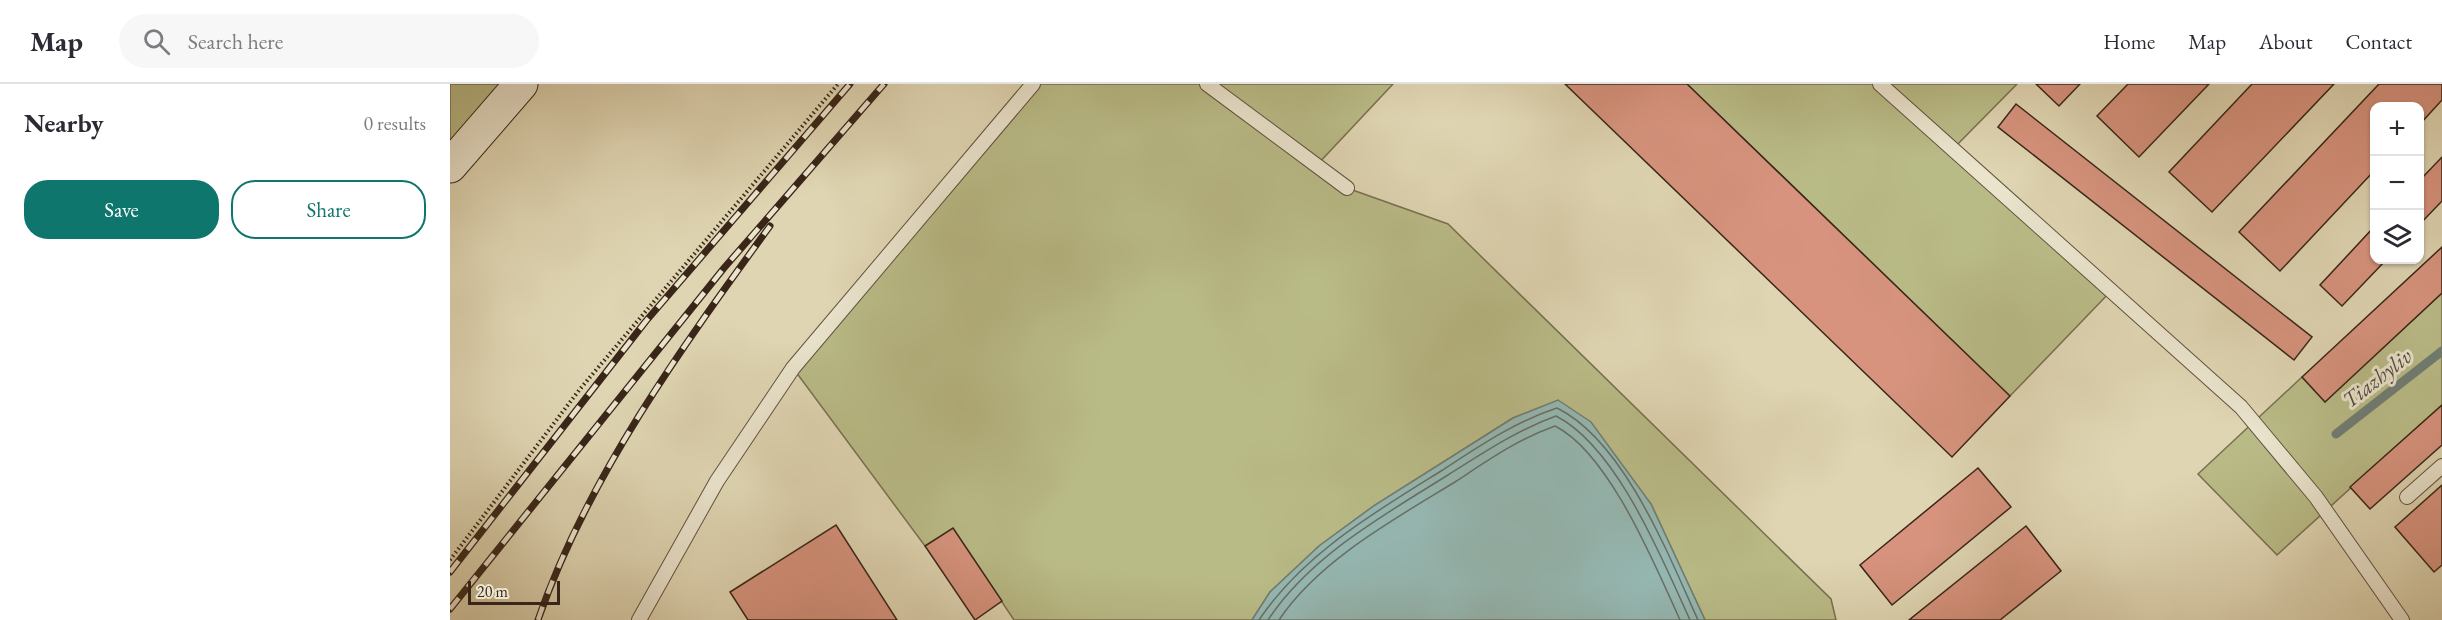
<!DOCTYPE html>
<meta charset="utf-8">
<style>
:root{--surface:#fff;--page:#f7f7f7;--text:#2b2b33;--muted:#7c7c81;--line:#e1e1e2;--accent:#0f766e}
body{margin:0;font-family:"EB Garamond",serif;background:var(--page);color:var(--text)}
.controls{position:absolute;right:18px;top:18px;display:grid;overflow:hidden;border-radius:12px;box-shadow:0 2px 4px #0004}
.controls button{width:54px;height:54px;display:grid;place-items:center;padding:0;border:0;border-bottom:2px solid var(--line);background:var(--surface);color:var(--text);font:30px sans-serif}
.scale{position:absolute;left:18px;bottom:15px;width:92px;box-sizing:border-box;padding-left:6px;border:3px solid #392619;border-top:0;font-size:16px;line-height:21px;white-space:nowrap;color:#392619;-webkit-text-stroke:4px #eae4cd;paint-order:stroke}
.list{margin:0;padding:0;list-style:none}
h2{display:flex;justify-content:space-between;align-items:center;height:78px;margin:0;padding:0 24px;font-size:26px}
h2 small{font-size:20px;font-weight:400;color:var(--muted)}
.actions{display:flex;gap:12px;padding:18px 24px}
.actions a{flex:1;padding:14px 0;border:2px solid var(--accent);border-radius:24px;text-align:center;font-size:21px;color:var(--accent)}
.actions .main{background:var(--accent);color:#fff}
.icon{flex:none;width:33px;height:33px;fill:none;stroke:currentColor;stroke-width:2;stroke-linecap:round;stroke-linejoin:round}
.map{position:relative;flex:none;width:1992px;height:536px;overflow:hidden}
header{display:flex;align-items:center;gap:36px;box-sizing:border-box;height:84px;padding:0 30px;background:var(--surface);border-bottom:2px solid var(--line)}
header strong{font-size:28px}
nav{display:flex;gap:33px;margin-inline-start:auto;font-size:21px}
.search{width:420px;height:54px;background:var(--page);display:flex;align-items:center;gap:15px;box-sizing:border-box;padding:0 21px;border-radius:33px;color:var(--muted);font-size:22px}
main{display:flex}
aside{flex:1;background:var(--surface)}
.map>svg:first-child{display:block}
</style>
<header>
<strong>Map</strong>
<div class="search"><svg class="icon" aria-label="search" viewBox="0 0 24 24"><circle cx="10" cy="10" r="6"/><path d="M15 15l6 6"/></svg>Search here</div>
<nav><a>Home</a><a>Map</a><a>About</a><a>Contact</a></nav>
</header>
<main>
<aside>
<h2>Nearby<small>0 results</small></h2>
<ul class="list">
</ul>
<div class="actions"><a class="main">Save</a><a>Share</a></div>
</aside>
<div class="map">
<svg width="1992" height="536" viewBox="0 0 1992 536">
<rect width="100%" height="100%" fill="#dfd5b2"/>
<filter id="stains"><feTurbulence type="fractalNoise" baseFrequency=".00333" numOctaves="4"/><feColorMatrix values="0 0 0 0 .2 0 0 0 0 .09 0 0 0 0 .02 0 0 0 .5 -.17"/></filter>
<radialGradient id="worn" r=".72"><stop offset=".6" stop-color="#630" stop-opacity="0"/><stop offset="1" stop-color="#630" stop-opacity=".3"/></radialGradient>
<g fill="#b9bb87" stroke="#797050" stroke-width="1.5">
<path d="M0 0H71L0 82Z"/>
<path d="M583 0H943L867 81 897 104 998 140 1381 515 1386 536H1255L1201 420 1108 317 1063 334 925 421 869 462 820 508 802 536H564L503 445 475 462 343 284Z"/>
<path d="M1237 0H1567L1503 65 1661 207 1560 312Z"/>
<path d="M1992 209V321L1827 471 1748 390 1852 293 1875 318Z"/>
</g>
<path fill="#95b8b3" stroke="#707e75" stroke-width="1.5" d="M1108 316 1141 338 1201 420 1255 536H802L820 508 869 462 925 421 1063 334Z"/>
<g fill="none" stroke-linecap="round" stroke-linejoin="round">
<g stroke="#676f66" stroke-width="1.5">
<path d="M809 536C853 470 925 428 991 387 1028 363 1064 338 1107 324 1174 357 1218 470 1248 536"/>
<path d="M818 536C860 472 934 431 998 391 1033 369 1067 346 1106 332 1167 363 1212 475 1240 536"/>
<path d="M829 536C868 477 946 434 1005 398 1037 377 1068 355 1105 342 1159 369 1205 481 1230 536"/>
</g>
<path stroke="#707e75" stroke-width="9" d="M1886 350 1992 267"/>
</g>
<g fill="#d7937e" stroke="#392619" stroke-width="1.5">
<path d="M1115 0H1237L1560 312 1502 373Z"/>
<path d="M1586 0H1630L1609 22Z"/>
<path d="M1678 0H1759L1689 73 1647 32Z"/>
<path d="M1802 0H1884L1762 128 1719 88Z"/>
<path d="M1929 0H1992V16L1970 40V22H1924V87L1830 187 1789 148Z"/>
<path d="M1566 20 1862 253 1844 276 1548 43Z"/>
<path d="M1992 73V117L1970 140V96Z"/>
<path d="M1924 143V176H1936L1892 222 1870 201Z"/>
<path d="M1992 163V209L1875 318 1852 293Z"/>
<path d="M1992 321V361L1920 425 1900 403Z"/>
<path d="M1528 384 1561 423 1442 521 1410 481Z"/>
<path d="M1992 401V481L1984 488 1945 443Z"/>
<path d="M386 441 447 536H298L280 508Z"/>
<path d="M1576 442 1611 487 1550 536H1459Z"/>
<path d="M503 444 552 517 525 536 475 462Z"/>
</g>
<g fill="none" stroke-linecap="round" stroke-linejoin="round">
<g stroke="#62523f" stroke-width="16">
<g id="lane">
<path d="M757 0 897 104"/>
<path d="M1430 0 1791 323 1866 413 1952 536"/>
<path d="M1957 413 1992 382"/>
<path d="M189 536 267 397 343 284 583 0"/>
</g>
</g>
<g stroke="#392619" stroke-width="35">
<path id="secondary" d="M0 82 71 0"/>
</g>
<path stroke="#392619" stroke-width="4" stroke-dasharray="1.5 3" stroke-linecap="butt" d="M0 476 130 305 388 0"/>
<use href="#lane" stroke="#eae4cd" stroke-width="14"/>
<use href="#secondary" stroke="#eae4cd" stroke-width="33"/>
<g stroke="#392619" stroke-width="7">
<g id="rail">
<path d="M0 488 196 237 400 0"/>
<path d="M0 525 274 184 434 0"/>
<path d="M88 536C137 394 232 263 320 142"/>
</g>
</g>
<use href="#rail" stroke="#eae4cd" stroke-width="4.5" stroke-dasharray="14" stroke-linecap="butt"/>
</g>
<g text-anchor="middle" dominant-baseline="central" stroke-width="6" stroke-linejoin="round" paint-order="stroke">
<g font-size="22" font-style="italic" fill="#504a40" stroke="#eae4cd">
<text transform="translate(1927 294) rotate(-38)">Tiazhyliv</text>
</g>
</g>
<rect width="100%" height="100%" filter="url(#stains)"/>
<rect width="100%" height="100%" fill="url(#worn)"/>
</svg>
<div class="controls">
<button>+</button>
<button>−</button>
<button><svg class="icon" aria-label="layers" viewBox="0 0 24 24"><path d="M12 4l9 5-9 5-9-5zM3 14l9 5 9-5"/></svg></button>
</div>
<div class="scale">20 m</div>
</div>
</main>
